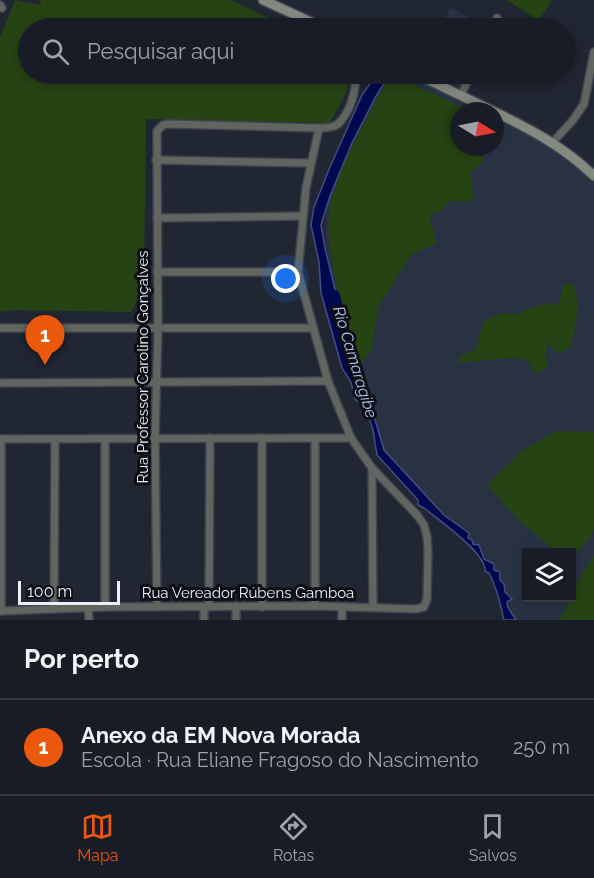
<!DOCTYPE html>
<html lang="pt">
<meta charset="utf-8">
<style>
:root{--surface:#181c26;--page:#21252e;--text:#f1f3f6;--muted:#9fa1a7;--line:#363a43;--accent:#ea580c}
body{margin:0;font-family:Raleway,sans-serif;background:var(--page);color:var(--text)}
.controls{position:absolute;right:18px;bottom:18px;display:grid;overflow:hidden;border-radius:0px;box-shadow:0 3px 9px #0003}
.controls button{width:54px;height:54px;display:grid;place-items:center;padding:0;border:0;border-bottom:2px solid var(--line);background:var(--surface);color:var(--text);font:30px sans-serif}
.compass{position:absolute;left:450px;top:102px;width:54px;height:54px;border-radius:50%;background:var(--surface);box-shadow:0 3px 9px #0003;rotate:100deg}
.scale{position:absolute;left:18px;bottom:15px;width:102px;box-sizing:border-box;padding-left:6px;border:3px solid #ebeff7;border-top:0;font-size:16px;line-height:21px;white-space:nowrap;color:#ebeff7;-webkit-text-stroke:4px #0d0f14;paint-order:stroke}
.you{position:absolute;left:286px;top:279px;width:21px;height:21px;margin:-15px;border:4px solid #fff;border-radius:50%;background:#1a73e8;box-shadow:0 0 0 9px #1a73e833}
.badge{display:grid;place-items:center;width:39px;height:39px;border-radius:50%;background:var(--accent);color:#fff;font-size:20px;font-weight:700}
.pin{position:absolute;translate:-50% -50px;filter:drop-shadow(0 2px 3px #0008)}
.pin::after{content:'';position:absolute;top:32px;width:21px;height:18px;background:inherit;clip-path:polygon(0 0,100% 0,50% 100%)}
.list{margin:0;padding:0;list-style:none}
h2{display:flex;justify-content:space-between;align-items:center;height:78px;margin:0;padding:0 24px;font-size:26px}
h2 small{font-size:20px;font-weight:400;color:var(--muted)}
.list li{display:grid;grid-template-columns:39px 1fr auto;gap:18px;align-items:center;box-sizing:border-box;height:96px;padding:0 24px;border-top:2px solid var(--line)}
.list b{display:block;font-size:22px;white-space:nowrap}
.list p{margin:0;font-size:20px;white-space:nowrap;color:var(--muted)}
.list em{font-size:20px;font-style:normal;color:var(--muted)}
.icon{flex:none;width:33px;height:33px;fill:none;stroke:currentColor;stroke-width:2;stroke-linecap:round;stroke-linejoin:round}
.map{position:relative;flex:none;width:594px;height:620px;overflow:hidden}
.search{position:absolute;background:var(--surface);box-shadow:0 3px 9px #0003;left:18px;right:18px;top:18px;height:66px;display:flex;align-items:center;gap:15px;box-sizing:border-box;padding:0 21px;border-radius:33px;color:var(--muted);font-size:22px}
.sheet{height:174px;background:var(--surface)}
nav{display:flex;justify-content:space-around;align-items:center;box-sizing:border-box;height:84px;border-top:2px solid var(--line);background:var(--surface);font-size:16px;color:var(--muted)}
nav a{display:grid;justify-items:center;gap:3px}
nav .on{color:var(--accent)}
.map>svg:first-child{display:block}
</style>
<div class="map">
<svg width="594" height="620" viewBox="0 0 594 620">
<rect width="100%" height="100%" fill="#202632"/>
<g fill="#293243" fill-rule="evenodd">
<path d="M450 8 488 27V28H441Z"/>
<path d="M386 74H409L492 111H459V147H495V112L510 119 594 176V620H513L507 596 483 554 402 470 384 450 342 321 325 241 327 200 352 136ZM526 552H572V598H526Z"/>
<path d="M431 74H466L459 87Z"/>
</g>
<g fill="#264314">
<path d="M15 0 40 5 41 0H231L290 28H28V74H351L346 93 330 123 146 119 144 287 131 312 13 310 0 312V37Z"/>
<path d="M507 0H552L539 21Z"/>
<path d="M391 74 465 108 464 111H459V147H482V164L471 171 474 201H450L440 211 429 217 437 243 412 254 378 307 372 350 359 365C345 323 320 241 332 198 344 157 370 112 391 74Z"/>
<path d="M564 283 573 285C583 303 575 330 569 349L558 353 548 343 545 356 548 366 536 375 528 360C505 355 481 363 457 362L460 356 476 349 484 321 502 313 518 314C527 307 549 302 559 304Z"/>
<path d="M556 431 594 432V529L590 537 572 558V552H556L519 520 487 485 523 450Z"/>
<path d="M594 555V620H560L570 598H572L574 588Z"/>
</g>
<path fill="#00094f" stroke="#464e81" stroke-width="1.5" d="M377 74H390L376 96 352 143 330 196 321 225 325 248 338 302 339 334 345 351 350 360 354 359 371 406 384 450 444 515 469 533 468 538 472 540 473 544 479 545 484 559 494 564V570L500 572V580L504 584 505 592 512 599 507 602C507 610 513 614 516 620H504C500 603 497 588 489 573L485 571C487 554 439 520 424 508L418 505V500L377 455 373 430 366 409 355 399 351 382 342 368 321 293 319 262 311 225 314 207 330 167 362 95Z"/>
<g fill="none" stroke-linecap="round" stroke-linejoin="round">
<path stroke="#00094f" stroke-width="12" d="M334 296 340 321 358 374"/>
<g stroke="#3c424e" stroke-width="10">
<g id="street">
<path d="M0 5 2 8"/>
<path d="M492 28 497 18"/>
<path d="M461 95 471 74"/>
<path d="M553 142 573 120 584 104 594 52"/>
<path d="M156 160 311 163"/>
<path d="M157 218 302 216"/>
<path d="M157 272H298"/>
<path d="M0 328H313"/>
<path d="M0 383 328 381"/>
<path d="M315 438V606"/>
<path d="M0 439 351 438"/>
<path d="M105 439V607"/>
<path d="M372 468 373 607"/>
<path d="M157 607 155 437 158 329 157 131 163 125 168 124 319 128C325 128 333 128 338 124 351 112 356 90 356 74"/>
<path d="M209 607 210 438"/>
<path d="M262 607V438"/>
<path d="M342 607V620"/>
<path d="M88 608 89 620"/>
<path d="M54 609 55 439"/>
<path d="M0 611 105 607 315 606 416 609 424 607 427 599 428 550 427 537 424 525 417 515 372 468 351 438 328 381 298 272 306 188 319 128"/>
<path d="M1 611V439"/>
<path d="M204 620V607"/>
<path d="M236 620V606"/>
</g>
</g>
<g stroke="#3c424e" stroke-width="12">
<g id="secondary">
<path d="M263 0 324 28"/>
<path d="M416 74 493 111"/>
<path d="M495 112C532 130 564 147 594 176"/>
</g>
</g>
<use href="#street" stroke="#61655f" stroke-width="7"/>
<use href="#secondary" stroke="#82897f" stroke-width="9"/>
</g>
<g text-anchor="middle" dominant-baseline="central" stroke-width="6" stroke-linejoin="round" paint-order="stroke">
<g font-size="15" fill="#ebeff7" stroke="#0d0f14">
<text transform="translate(143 367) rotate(-90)">Rua Professor Carolino Gonçalves</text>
<text x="248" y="593">Rua Vereador Rúbens Gamboa</text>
</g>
<g font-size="16" font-style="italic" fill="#b1c6ef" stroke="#0d0f14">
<text transform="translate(355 362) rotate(73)">Rio Camaragibe</text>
</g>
</g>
</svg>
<div class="controls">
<button><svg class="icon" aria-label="layers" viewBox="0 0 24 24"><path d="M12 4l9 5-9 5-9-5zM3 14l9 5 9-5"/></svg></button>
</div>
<svg class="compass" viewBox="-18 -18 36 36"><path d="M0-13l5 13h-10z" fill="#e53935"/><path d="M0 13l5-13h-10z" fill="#9fa1a7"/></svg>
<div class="scale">100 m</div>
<div class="you"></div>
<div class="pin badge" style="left:45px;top:365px">1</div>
<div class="search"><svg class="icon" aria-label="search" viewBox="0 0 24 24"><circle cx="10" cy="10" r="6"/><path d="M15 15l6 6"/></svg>Pesquisar aqui</div>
</div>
<section class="sheet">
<h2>Por perto<small></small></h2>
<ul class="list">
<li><span class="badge">1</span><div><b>Anexo da EM Nova Morada</b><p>Escola · Rua Eliane Fragoso do Nascimento</p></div><em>250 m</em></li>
</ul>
</section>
<nav>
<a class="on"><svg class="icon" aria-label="map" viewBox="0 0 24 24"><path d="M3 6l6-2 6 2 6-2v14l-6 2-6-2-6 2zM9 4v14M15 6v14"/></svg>Mapa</a>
<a><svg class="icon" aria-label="directions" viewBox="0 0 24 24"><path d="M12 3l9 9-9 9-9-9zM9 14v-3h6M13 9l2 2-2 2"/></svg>Rotas</a>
<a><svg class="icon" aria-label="saved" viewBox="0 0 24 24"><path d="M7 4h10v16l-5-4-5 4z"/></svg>Salvos</a>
</nav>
